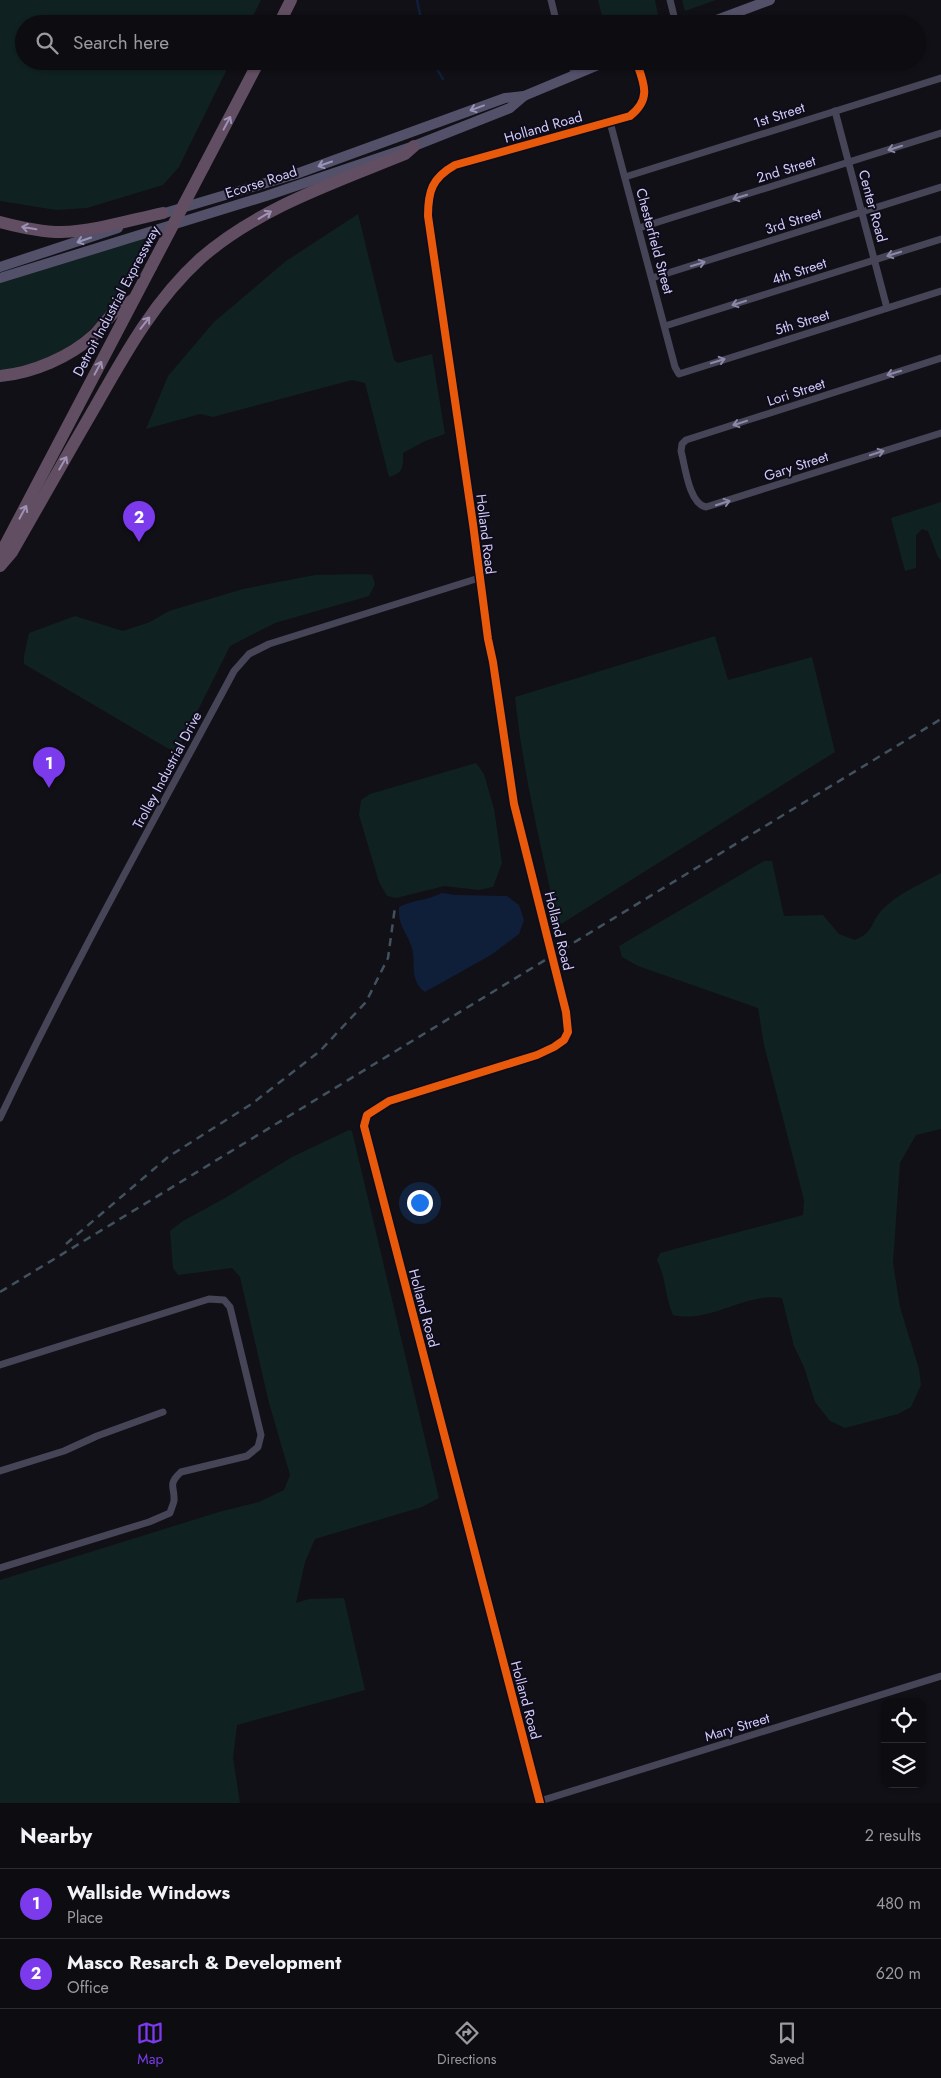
<!DOCTYPE html>
<style>
:root{--surface:#0d0c10;--page:#1b1a1e;--text:#f1f3f6;--muted:#9a9b9f;--line:#2d2c30;--accent:#7c3aed}
body{margin:0;font-family:Jost,sans-serif;background:var(--page);color:var(--text)}
.controls{position:absolute;right:15px;bottom:15px;display:grid;overflow:hidden;border-radius:10px;box-shadow:0 1px 4px #0004}
.controls button{width:45px;height:45px;display:grid;place-items:center;padding:0;border:0;border-bottom:1px solid var(--line);background:var(--surface);color:var(--text);font:25px sans-serif}
.you{position:absolute;left:419px;top:1202px;width:18px;height:18px;margin:-12px;border:4px solid #fff;border-radius:50%;background:#1a73e8;box-shadow:0 0 0 8px #1a73e833}
.badge{display:grid;place-items:center;width:32px;height:32px;border-radius:50%;background:var(--accent);color:#fff;font-size:16px;font-weight:700}
.pin{position:absolute;translate:-50% -41px;filter:drop-shadow(0 1px 2px #0008)}
.pin::after{content:'';position:absolute;top:26px;width:18px;height:15px;background:inherit;clip-path:polygon(0 0,100% 0,50% 100%)}
.list{margin:0;padding:0;list-style:none}
h2{display:flex;justify-content:space-between;align-items:center;height:65px;margin:0;padding:0 20px;font-size:21px}
h2 small{font-size:16px;font-weight:400;color:var(--muted)}
.list li{display:grid;grid-template-columns:32px 1fr auto;gap:15px;align-items:center;box-sizing:border-box;height:70px;padding:0 20px;border-top:1px solid var(--line)}
.list b{display:block;font-size:19px;white-space:nowrap}
.list p{margin:0;font-size:16px;white-space:nowrap;color:var(--muted)}
.list em{font-size:16px;font-style:normal;color:var(--muted)}
.icon{flex:none;width:28px;height:28px;fill:none;stroke:currentColor;stroke-width:2;stroke-linecap:round;stroke-linejoin:round}
.map{position:relative;flex:none;width:941px;height:1803px;overflow:hidden}
.search{position:absolute;background:var(--surface);box-shadow:0 1px 4px #0004;left:15px;right:15px;top:15px;height:55px;display:flex;align-items:center;gap:12px;box-sizing:border-box;padding:0 18px;border-radius:28px;color:var(--muted);font-size:19px}
.sheet{height:205px;background:var(--surface)}
nav{display:flex;justify-content:space-around;align-items:center;box-sizing:border-box;height:70px;border-top:1px solid var(--line);background:var(--surface);font-size:14px;color:var(--muted)}
nav a{display:grid;justify-items:center;gap:2px}
nav .on{color:var(--accent)}
.map>svg:first-child{display:block}
</style>
<div class="map">
<svg width="941" height="1803" viewBox="0 0 941 1803">
<rect width="100%" height="100%" fill="#111016"/>
<g fill="#102121">
<path d="M0 0H261L249 24H24V61H231L179 167 163 185 87 208 56 210 0 201Z"/>
<path d="M598 0H655L659 20 648 24H604Z"/>
<path d="M682 0H716L685 11Z"/>
<path d="M358 214 394 360 398 363 432 354 445 434 425 441 403 453C403 467 404 473 389 477L365 383 352 380 213 417 200 414 146 429 168 376 214 322 286 261Z"/>
<path d="M156 233C129 284 101 335 45 359 30 365 15 367 0 371V283Z"/>
<path d="M941 502V560L938 557 928 531 922 529 916 535V568L905 571 891 518Z"/>
<path d="M364 574 372 575 375 584 369 596 275 623 230 646 182 742 175 750 167 748 24 664V656L29 633 75 616 123 631 150 622 169 611 243 589 315 575Z"/>
<path d="M715 636 728 680 812 657 835 752 558 926C542 850 523 774 515 697Z"/>
<path d="M476 763 484 774 494 809 502 863 493 887 479 890 444 886 396 898 387 896 379 882 359 815 361 800 370 794Z"/>
<path d="M764 861H772L784 916 823 915 839 934 855 940C875 931 869 925 881 911 896 894 921 884 941 873V1129L916 1135 900 1163 893 1263 900 1307 919 1369 921 1385 911 1407 898 1414 845 1428 830 1421 815 1402 804 1367 794 1346 782 1298C746 1292 710 1324 673 1315 665 1297 666 1277 657 1260L660 1253 803 1215 804 1200 764 1045 758 1008 638 966 622 957 619 946Z"/>
<path d="M349 1130 352 1131 439 1498 422 1507 315 1539 305 1562 296 1603 309 1599 344 1598 365 1690 237 1725 233 1758 240 1803H0V1580L219 1512 259 1502 284 1490 290 1475 269 1403 240 1277 232 1268 178 1275 173 1268 170 1231 183 1221 225 1198 292 1157Z"/>
</g>
<path fill="#0f1f39" d="M442 893 456 895 507 896 519 905 524 920 519 934 491 955 425 992C409 981 416 963 412 948 406 930 398 927 399 907 413 900 428 900 442 893Z"/>
<g fill="none" stroke-linecap="round" stroke-linejoin="round">
<g stroke="#0f1f39" stroke-width="2.5">
<path d="M417 0 422 24"/>
<path d="M432 61 443 79"/>
</g>
<g stroke="#464557" stroke-width="7">
<path d="M551 0 557 24"/>
<path d="M670 0 676 24"/>
<path d="M570 61 575 75"/>
<path d="M835 111 887 308"/>
<path d="M610 122 675 367 679 374 941 291"/>
<path d="M625 177 941 78"/>
<path d="M639 228 941 133"/>
<path d="M652 278 941 187"/>
<path d="M665 326 941 239"/>
<path d="M941 358 686 440 682 444 681 451C685 466 689 504 706 507L941 433"/>
<path d="M0 1118C72 966 155 819 234 671L249 654 269 644 479 578"/>
<path d="M0 1365 209 1299 224 1300 230 1307 261 1435 258 1447 247 1456 181 1472C167 1485 175 1486 174 1501 173 1505 171 1509 170 1513L149 1522 0 1568"/>
<path d="M0 1471 64 1451 97 1436 163 1412"/>
<path d="M540 1801 941 1676"/>
<path d="M540 1803 364 1126 367 1115 389 1101 537 1055 554 1047 564 1040 568 1032 566 1012 514 804 493 662 488 639 473 524 428 216C428 191 432 178 455 165L630 116C652 99 644 83 636 61"/>
</g>
<g stroke="#53516a" stroke-width="10">
<path d="M706 24 770 0"/>
<path d="M158 215 296 174 505 98 524 96"/>
<path d="M0 267 118 228"/>
<path d="M0 278 266 196 414 146 510 108 524 96 608 61"/>
</g>
<g stroke="#624e62" stroke-width="12">
<path d="M279 24 291 0"/>
<path d="M204 166 259 61"/>
<path d="M0 222C19 227 41 232 61 232 95 231 130 220 163 213"/>
<path d="M0 376C33 373 70 357 94 335 102 327 108 317 117 310 122 306 128 303 134 299"/>
<path d="M0 555 151 267"/>
<path d="M0 566 12 552C40 503 67 455 95 407 125 354 154 301 200 259 258 208 334 183 405 154L414 146"/>
</g>
<g stroke="#41515e" stroke-width="2.5" stroke-dasharray="8 6" stroke-linecap="butt">
<path d="M66 1244 168 1157 253 1103 320 1051 366 1002 388 958 395 907"/>
<path d="M0 1292 941 719"/>
</g>
<path stroke="#624e62" stroke-width="12" d="M151 267 204 166"/>
<g stroke="#0f0c1a" stroke-width="11">
<path id="cycleway" d="M540 1803 364 1126 367 1115 389 1101 537 1055 554 1047 564 1040 568 1032 566 1012 514 804 493 662 488 639 473 524 428 216C428 191 432 178 455 165L630 116C652 99 644 83 636 61"/>
</g>
<use href="#cycleway" stroke="#e8590c" stroke-width="8"/>
</g>
<defs><path id="oneway-shaft" d="M-6 0H5M1.5-3L5.5 0L1.5 3" fill="none" stroke-width="1.6" stroke-linecap="round" stroke-linejoin="round" transform="scale(1.25)"/></defs>
<g stroke="#9894b9">
<use href="#oneway-shaft" transform="translate(477 108) rotate(160)"/>
<use href="#oneway-shaft" transform="translate(325 164) rotate(161)"/>
<use href="#oneway-shaft" transform="translate(84 240) rotate(161)"/>
</g>
<g stroke="#9f92b6">
<use href="#oneway-shaft" transform="translate(227 123) rotate(-62)"/>
<use href="#oneway-shaft" transform="translate(265 215) rotate(-31)"/>
<use href="#oneway-shaft" transform="translate(29 228) rotate(-170)"/>
<use href="#oneway-shaft" transform="translate(145 323) rotate(-52)"/>
<use href="#oneway-shaft" transform="translate(98 368) rotate(-62)"/>
<use href="#oneway-shaft" transform="translate(63 463) rotate(-60)"/>
<use href="#oneway-shaft" transform="translate(23 512) rotate(-62)"/>
</g>
<g stroke="#8c88a8">
<use href="#oneway-shaft" transform="translate(895 148) rotate(162)"/>
<use href="#oneway-shaft" transform="translate(740 197) rotate(163)"/>
<use href="#oneway-shaft" transform="translate(894 254) rotate(163)"/>
<use href="#oneway-shaft" transform="translate(698 264) rotate(-17)"/>
<use href="#oneway-shaft" transform="translate(739 303) rotate(162)"/>
<use href="#oneway-shaft" transform="translate(718 361) rotate(-17)"/>
<use href="#oneway-shaft" transform="translate(894 373) rotate(163)"/>
<use href="#oneway-shaft" transform="translate(740 423) rotate(162)"/>
<use href="#oneway-shaft" transform="translate(877 453) rotate(-18)"/>
<use href="#oneway-shaft" transform="translate(723 503) rotate(-18)"/>
</g>
<g text-anchor="middle" dominant-baseline="central" stroke-width="4" stroke-linejoin="round" paint-order="stroke">
<g font-size="14" fill="#d1cafa" stroke="#0f0c1a">
<text transform="translate(779 115) rotate(-18)">1st Street</text>
<text transform="translate(543 127) rotate(-16)">Holland Road</text>
<text transform="translate(786 169) rotate(-17)">2nd Street</text>
<text transform="translate(261 182) rotate(-18)">Ecorse Road</text>
<text transform="translate(873 206) rotate(75)">Center Road</text>
<text transform="translate(793 221) rotate(-17)">3rd Street</text>
<text transform="translate(655 241) rotate(75)">Chesterfield Street</text>
<text transform="translate(799 271) rotate(-18)">4th Street</text>
<text transform="translate(116 301) rotate(-62)">Detroit Industrial Expressway</text>
<text transform="translate(802 322) rotate(-17)">5th Street</text>
<text transform="translate(796 392) rotate(-18)">Lori Street</text>
<text transform="translate(796 466) rotate(-18)">Gary Street</text>
<text transform="translate(486 534) rotate(83)">Holland Road</text>
<text transform="translate(167 770) rotate(-62)">Trolley Industrial Drive</text>
<text transform="translate(559 931) rotate(76)">Holland Road</text>
<text transform="translate(424 1308) rotate(75)">Holland Road</text>
<text transform="translate(526 1700) rotate(75)">Holland Road</text>
<text transform="translate(737 1727) rotate(-17)">Mary Street</text>
</g>
</g>
</svg>
<div class="controls">
<button><svg class="icon" aria-label="locate" viewBox="0 0 24 24"><circle cx="12" cy="12" r="6"/><path d="M12 2v4M12 18v4M2 12h4M18 12h4"/></svg></button>
<button><svg class="icon" aria-label="layers" viewBox="0 0 24 24"><path d="M12 4l9 5-9 5-9-5zM3 14l9 5 9-5"/></svg></button>
</div>
<div class="you"></div>
<div class="pin badge" style="left:49px;top:788px">1</div>
<div class="pin badge" style="left:139px;top:542px">2</div>
<div class="search"><svg class="icon" aria-label="search" viewBox="0 0 24 24"><circle cx="10" cy="10" r="6"/><path d="M15 15l6 6"/></svg>Search here</div>
</div>
<section class="sheet">
<h2>Nearby<small>2 results</small></h2>
<ul class="list">
<li><span class="badge">1</span><div><b>Wallside Windows</b><p>Place</p></div><em>480 m</em></li>
<li><span class="badge">2</span><div><b>Masco Resarch &amp; Development</b><p>Office</p></div><em>620 m</em></li>
</ul>
</section>
<nav>
<a class="on"><svg class="icon" aria-label="map" viewBox="0 0 24 24"><path d="M3 6l6-2 6 2 6-2v14l-6 2-6-2-6 2zM9 4v14M15 6v14"/></svg>Map</a>
<a><svg class="icon" aria-label="directions" viewBox="0 0 24 24"><path d="M12 3l9 9-9 9-9-9zM9 14v-3h6M13 9l2 2-2 2"/></svg>Directions</a>
<a><svg class="icon" aria-label="saved" viewBox="0 0 24 24"><path d="M7 4h10v16l-5-4-5 4z"/></svg>Saved</a>
</nav>
